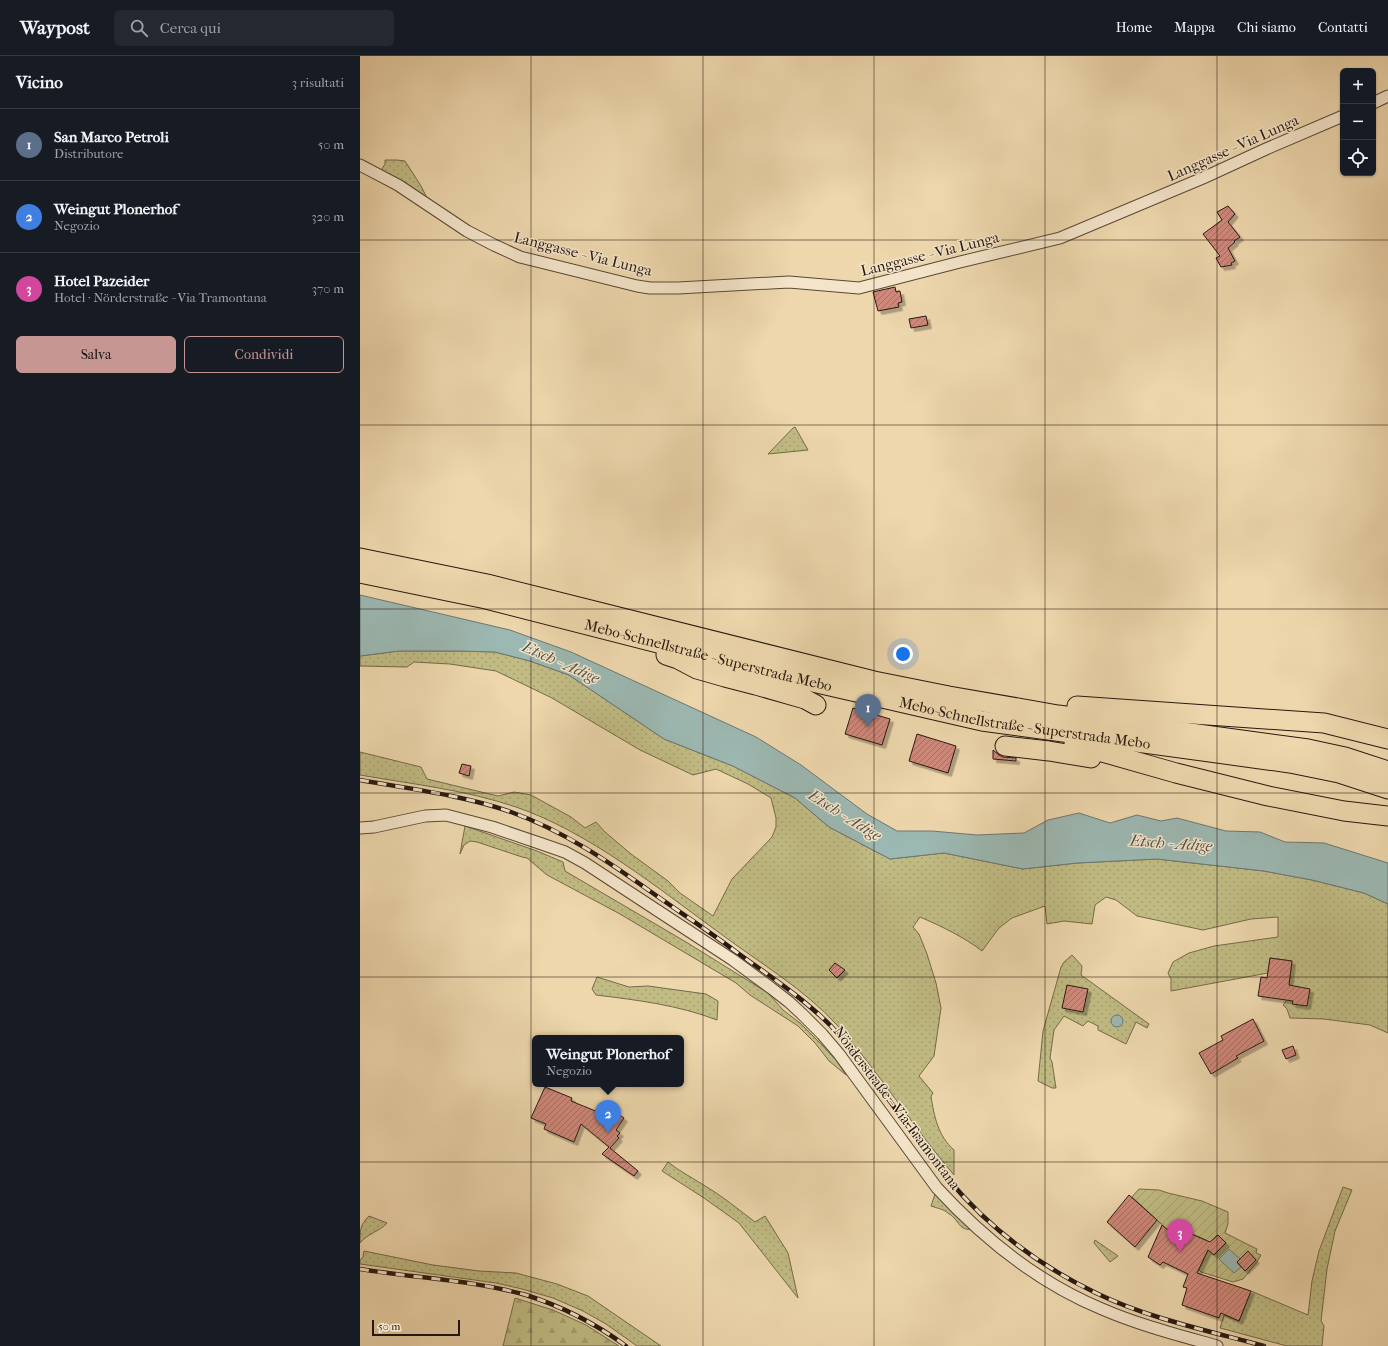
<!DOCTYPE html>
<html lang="it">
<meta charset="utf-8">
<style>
:root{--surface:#171b24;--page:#242831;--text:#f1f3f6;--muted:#9ea1a6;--line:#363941;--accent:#c59692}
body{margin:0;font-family:"IM FELL French Canon",serif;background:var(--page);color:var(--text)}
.controls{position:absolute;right:12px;top:12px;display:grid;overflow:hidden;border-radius:6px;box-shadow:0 1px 3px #0004}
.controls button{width:36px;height:36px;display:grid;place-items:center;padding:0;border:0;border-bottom:1px solid var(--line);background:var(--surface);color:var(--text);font:20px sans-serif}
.scale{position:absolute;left:12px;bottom:10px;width:88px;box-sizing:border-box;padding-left:4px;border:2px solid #271811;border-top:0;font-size:11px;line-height:14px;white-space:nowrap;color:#271811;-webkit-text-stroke:3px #f4e5ca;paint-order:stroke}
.you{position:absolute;left:543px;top:598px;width:14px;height:14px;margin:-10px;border:3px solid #fff;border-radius:50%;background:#1a73e8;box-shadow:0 0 0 6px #1a73e833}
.badge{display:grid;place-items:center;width:26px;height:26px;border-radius:50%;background:var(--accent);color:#fff;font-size:13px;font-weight:700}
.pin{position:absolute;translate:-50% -33px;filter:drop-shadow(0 1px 2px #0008)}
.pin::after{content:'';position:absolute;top:21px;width:14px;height:12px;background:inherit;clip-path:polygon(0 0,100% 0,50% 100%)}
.popup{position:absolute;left:172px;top:979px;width:152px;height:52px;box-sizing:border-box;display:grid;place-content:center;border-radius:6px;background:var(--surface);filter:drop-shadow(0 1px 3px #0005);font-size:13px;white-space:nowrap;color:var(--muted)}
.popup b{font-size:15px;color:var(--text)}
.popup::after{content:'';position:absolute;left:50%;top:100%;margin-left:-8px;border:8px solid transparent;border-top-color:var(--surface)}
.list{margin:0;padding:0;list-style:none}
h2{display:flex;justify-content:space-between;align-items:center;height:52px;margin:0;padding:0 16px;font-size:17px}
h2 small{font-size:13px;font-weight:400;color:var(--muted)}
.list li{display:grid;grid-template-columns:26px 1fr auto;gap:12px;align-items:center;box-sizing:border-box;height:72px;padding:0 16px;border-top:1px solid var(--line)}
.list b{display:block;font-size:15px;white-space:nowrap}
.list p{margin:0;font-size:13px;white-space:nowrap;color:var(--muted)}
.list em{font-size:13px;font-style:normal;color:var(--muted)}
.actions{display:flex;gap:8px;padding:12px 16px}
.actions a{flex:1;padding:9px 0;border:1px solid var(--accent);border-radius:6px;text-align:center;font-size:14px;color:var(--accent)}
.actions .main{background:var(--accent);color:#111}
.icon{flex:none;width:22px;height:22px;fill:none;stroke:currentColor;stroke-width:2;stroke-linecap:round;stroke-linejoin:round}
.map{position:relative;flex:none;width:1028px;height:1290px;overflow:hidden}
header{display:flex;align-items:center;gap:24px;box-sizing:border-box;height:56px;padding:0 20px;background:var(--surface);border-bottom:1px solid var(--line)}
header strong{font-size:19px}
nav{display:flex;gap:22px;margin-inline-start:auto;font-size:14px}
.search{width:280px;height:36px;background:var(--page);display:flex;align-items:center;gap:10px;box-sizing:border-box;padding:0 14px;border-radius:6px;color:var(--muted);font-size:15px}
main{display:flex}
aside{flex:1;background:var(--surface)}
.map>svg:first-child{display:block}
</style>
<header>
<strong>Waypost</strong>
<div class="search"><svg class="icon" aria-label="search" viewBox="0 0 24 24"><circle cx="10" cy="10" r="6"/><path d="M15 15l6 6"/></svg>Cerca qui</div>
<nav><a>Home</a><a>Mappa</a><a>Chi siamo</a><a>Contatti</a></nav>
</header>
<main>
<aside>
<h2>Vicino<small>3 risultati</small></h2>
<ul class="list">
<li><span class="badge" style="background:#5c6f8a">1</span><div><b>San Marco Petroli</b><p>Distributore</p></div><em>50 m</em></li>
<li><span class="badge" style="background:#3f7fe0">2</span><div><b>Weingut Plonerhof</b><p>Negozio</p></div><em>320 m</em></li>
<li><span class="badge" style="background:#d1479c">3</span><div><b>Hotel Pazeider</b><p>Hotel · Nörderstraße - Via Tramontana</p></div><em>370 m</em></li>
</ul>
<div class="actions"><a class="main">Salva</a><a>Condividi</a></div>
</aside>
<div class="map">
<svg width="1028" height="1290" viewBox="0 0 1028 1290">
<defs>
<pattern id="grass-dots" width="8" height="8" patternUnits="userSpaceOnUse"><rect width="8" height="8" fill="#c1bc84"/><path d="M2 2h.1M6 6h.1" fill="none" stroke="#a6a171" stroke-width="1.8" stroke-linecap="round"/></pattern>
<pattern id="forest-firs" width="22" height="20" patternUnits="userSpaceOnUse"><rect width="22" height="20" fill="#c1bc84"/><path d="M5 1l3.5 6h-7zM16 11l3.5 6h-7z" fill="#a6a171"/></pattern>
<pattern id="garden-furrows" width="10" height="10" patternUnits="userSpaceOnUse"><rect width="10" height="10" fill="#c1bc84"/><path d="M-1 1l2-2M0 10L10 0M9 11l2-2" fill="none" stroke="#a6a171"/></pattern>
<pattern id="building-hatch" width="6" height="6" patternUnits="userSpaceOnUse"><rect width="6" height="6" fill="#cf897b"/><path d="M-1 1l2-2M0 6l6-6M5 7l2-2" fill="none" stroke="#a86f63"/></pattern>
<filter id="shadow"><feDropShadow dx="3.5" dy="3.5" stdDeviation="0" flood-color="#0004"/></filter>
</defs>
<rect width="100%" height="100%" fill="#eed7ad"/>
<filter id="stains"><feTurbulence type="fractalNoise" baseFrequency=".005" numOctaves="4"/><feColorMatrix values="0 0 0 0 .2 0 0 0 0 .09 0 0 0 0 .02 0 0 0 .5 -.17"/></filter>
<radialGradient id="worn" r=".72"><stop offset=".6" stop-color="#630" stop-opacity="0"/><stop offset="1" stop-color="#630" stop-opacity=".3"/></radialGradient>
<g fill="url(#grass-dots)" stroke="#746a4a">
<path d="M25 104H37L45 105 61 130 68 144 19 118 25 108Z"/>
<path d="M435 371 448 394 408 398 433 372Z"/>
<path d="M39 595H98L135 596 170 605 209 619 304 683 373 710 435 742 469 771 530 803 584 797 663 813 717 807 797 803 904 815 952 824 1004 837 1028 848V977L1010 969 964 963 930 962 927 953 923 949 927 944 932 905 910 902 908 917 811 935V923L808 917 813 906 829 897 854 890 918 881V861L891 863 843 874 777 860 756 844 746 841 735 849 732 868 704 865 687 868 685 850 652 862 639 872 622 895C604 881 581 870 560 861L553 871 559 878 567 898 576 927 581 952 574 1000 559 1020 573 1037 571 1040C574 1060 578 1080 594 1094V1119C553 1071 519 1016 477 969 444 933 400 907 361 878 299 833 229 776 156 751 106 734 52 728 0 719V696L61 711 67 723 138 740 154 736 171 739 211 761 225 772 236 766 245 776 271 798 308 825 320 837 353 860 372 823 412 781 416 771V762L411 742 388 728 356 713 333 719 280 694 192 642 136 615 90 608 54 606 47 611 0 610V600Z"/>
<path d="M105 770 177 795 203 806 205 815 326 886 408 937 423 954 440 967 459 986 476 1004 486 1019 469 1005 455 987 438 970 390 939 376 927 260 858 187 819 167 802 162 801 117 786 110 785 104 789 100 798Z"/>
<path d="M712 899 722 910 721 919 789 968 787 972 776 966 766 988 738 974V970L728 965 723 970 704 960 694 974 690 1002 692 1006 696 1032H692L678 1025 683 975 701 911 704 906Z"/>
<path d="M237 921 269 931 288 930 346 938 358 945 357 964C318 949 277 944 236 939L232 933Z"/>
<path d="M308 1106C319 1115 331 1121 342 1128 361 1139 378 1153 395 1166L405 1160 428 1197 438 1242 379 1167 344 1142 302 1115Z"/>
<path d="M983 1131 992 1134 975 1175 967 1213 961 1265 964 1270 962 1290H927L860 1272 864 1259 879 1265 891 1235 948 1259 952 1225 959 1195Z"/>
<path d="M577 1132 619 1173C596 1176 603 1167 588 1157 584 1153 576 1152 571 1150Z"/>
<path d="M9 1160 27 1167C19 1176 8 1177 0 1187 0 1174 0 1169 9 1160Z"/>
<path d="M735 1184 758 1200 750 1206 734 1187Z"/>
<path d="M4 1195 73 1209 119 1215 156 1217 197 1228 228 1240 301 1290H277L246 1268 223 1255 193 1242 162 1233 136 1227 0 1208V1204L3 1201Z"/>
</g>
<path fill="url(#forest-firs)" stroke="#746a4a" d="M155 1242 193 1254 226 1269 259 1290H143Z"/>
<path fill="url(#garden-furrows)" stroke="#746a4a" d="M779 1133 799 1134 808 1137 842 1145 868 1156V1168L865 1177 897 1193 896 1197 901 1199 897 1206 883 1223 873 1226 841 1216 839 1214 848 1194 854 1199 866 1187 857 1179 846 1190V1184L816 1171 814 1175 812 1174 810 1176 772 1141Z"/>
<g fill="#9cb8b2" stroke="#6d7872">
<path d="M0 539 150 574 211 596 396 681 441 709 507 758 537 775H572L617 779 664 777 688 764 719 757 750 767 777 759 801 765 817 762 866 775 900 776 925 786 964 787 1028 807V848L1004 837 952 824 904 815 797 803 717 807 663 813 584 797 530 803 469 771 435 742 373 710 304 683 209 619 170 605 135 596 98 595H39L0 600Z"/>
<circle cx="757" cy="965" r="6"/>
<path d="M869 1193 880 1203 877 1207 881 1211 874 1217 859 1203Z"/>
</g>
<g fill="url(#building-hatch)" stroke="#271811" filter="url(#shadow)">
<path d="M868 150 875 158 868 166 880 181 874 185 875 186 868 192 875 205 871 207 872 209 861 211 856 202 860 200 843 178 862 164 857 156Z"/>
<path d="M535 231 536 236 540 235 542 246 538 247 539 251 518 255 513 236Z"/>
<path d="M566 260 568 269 551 272 549 263Z"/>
<path d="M493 652 530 663 522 689 485 678Z"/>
<path d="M557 678 596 690 588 717 549 705Z"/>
<path d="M633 694 639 699 643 701 656 702V705L633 703Z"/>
<path d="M102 708 111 710 109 720 99 717Z"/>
<path d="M910 902 932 905 929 929 950 933 947 950 932 948 933 945 898 940 901 921 907 922Z"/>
<path d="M475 907 485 914 477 922 469 914Z"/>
<path d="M707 929 728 933 723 956 702 952Z"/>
<path d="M893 963 904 985 876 1000 878 1002 851 1018 839 997 863 984 861 980Z"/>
<path d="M933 990 936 999 926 1003 922 994Z"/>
<path d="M185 1031 212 1042 211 1045 238 1056 243 1048 264 1062 256 1074 260 1077 257 1080 259 1082 250 1092 278 1115 274 1120 242 1098 249 1091 221 1068 214 1086 184 1073 186 1068 171 1062Z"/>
<path d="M769 1139 797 1164 775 1191 747 1166Z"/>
<path d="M802 1169 810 1176 815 1171 850 1186 858 1179 866 1187 854 1199 848 1194 837 1217 891 1235 879 1265 861 1257 859 1262 822 1249 827 1232 823 1231 828 1218 803 1206 800 1209 788 1201Z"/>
<path d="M888 1195 896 1204 885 1215 877 1206Z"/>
</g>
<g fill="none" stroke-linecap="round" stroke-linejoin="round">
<g stroke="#594838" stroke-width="13">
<g id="minor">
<path d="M1013 47 1028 40"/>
<path d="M0 109 38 129 107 175 134 189 160 201 277 230 290 232H318L429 226 499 232 600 206 700 182 843 122 906 93 983 60"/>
<path d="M0 772 14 771 65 760 86 759 132 771 182 788 205 796 225 807 373 904 411 932 429 946 442 958 462 978 479 998 577 1132C623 1182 679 1227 742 1253 779 1269 818 1279 857 1290"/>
</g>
</g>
<g stroke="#271811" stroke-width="21">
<g id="trunk">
<path d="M0 502 127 528 514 625 589 640 698 659 948 693 985 701 1028 715"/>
<path id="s1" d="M0 517 126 543 431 621 622 665 930 707 979 717 1028 733"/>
<path d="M306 599 318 603 337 613 365 621 396 629 445 643 456 649"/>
<path d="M717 650 964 667 1028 683"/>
<path d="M714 688 816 717 908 740 984 755 1028 760"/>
<path d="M645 690 689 695 731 702"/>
</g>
</g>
<use href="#minor" stroke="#f4e5ca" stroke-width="11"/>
<use href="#trunk" stroke="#eed7ad" stroke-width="19"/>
<g stroke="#271811" stroke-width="4.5">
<g id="rail">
<path d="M0 724C50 733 103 739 151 756 204 775 249 806 294 838 321 857 349 875 375 895 408 919 442 941 471 970 483 983 494 998 506 1013 534 1049 559 1088 588 1123 628 1171 680 1210 736 1237 787 1262 849 1275 904 1290"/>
<path d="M0 1213C54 1222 113 1224 166 1239 201 1250 236 1268 266 1290"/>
</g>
</g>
<use href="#rail" stroke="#f4e5ca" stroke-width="3" stroke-dasharray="9" stroke-linecap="butt"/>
</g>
<path fill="none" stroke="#271811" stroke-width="1" stroke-opacity="0.55" d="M171 0V1290M343 0V1290M514 0V1290M685 0V1290M857 0V1290M0 184H1028M0 369H1028M0 553H1028M0 737H1028M0 921H1028M0 1106H1028"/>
<g text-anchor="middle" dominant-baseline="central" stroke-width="3" stroke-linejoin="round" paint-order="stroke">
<g font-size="15" fill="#271811" stroke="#f4e5ca">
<text transform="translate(873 92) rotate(-24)">Langgasse - Via Lunga</text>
<text transform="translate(223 198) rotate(14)">Langgasse - Via Lunga</text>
<text transform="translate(570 198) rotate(-14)">Langgasse - Via Lunga</text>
<text stroke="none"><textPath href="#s1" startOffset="358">Mebo-Schnellstraße - Superstrada Mebo</textPath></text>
<text stroke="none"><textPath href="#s1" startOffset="682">Mebo-Schnellstraße - Superstrada Mebo</textPath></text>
<text transform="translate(537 1052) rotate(53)">Nörderstraße - Via Tramontana</text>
</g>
<g font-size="16" font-style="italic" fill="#505049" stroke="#f4e5ca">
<text transform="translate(201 606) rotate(24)">Etsch - Adige</text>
<text transform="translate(485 759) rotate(32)">Etsch - Adige</text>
<text transform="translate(811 787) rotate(4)">Etsch - Adige</text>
</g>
</g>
<rect width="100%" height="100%" filter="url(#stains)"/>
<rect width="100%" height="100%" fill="url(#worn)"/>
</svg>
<div class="controls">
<button>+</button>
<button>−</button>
<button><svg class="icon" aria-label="locate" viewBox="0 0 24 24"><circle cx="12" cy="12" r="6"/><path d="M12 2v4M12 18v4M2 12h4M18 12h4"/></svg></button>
</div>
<div class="scale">50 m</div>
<div class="you"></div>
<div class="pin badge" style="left:508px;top:671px;background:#5c6f8a">1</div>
<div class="pin badge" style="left:248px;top:1077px;background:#3f7fe0">2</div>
<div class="popup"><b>Weingut Plonerhof</b>Negozio</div>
<div class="pin badge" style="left:820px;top:1196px;background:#d1479c">3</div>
</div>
</main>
